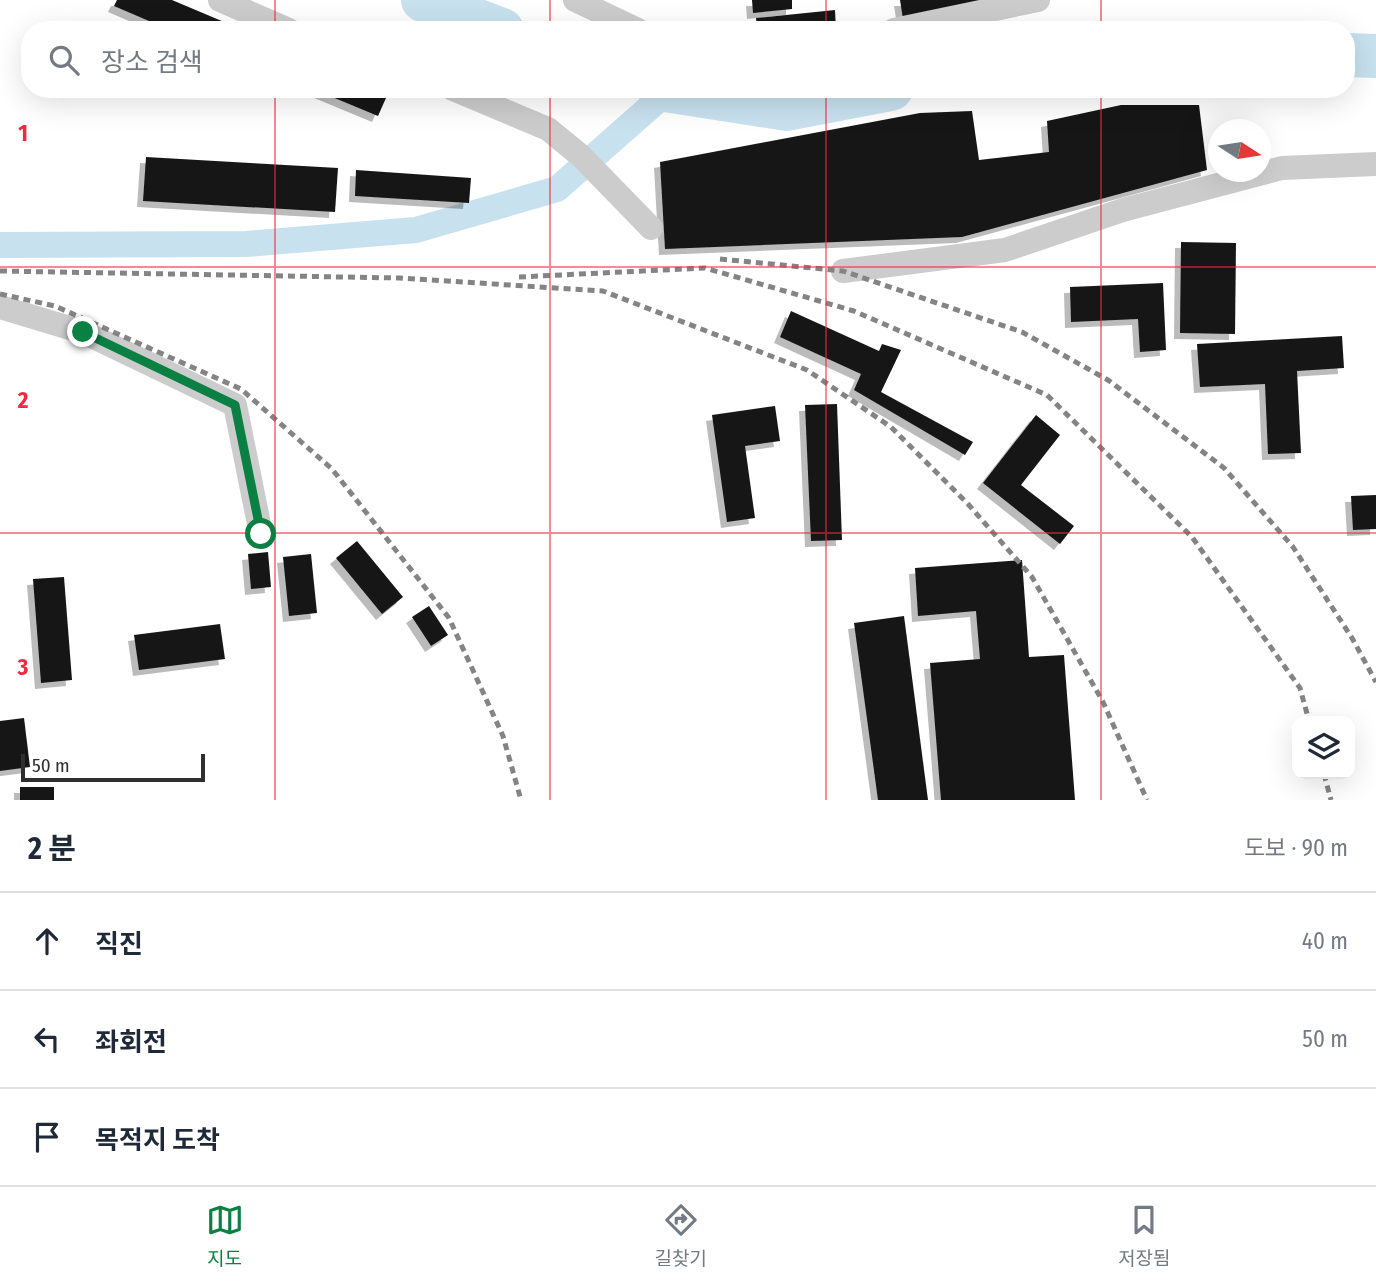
<!DOCTYPE html>
<html lang="ko">
<meta charset="utf-8">
<style>
:root{--surface:#fff;--page:#f6f6f7;--text:#1f2937;--muted:#747a83;--line:#e0e1e3;--accent:#0b8043}
body{margin:0;font-family:"Fira Sans Condensed","Noto Sans KR",sans-serif;background:var(--page);color:var(--text)}
.controls{position:absolute;right:21px;bottom:21px;display:grid;overflow:hidden;border-radius:14px;box-shadow:0 7px 28px #0002}
.controls button{width:63px;height:63px;display:grid;place-items:center;padding:0;border:0;border-bottom:2px solid var(--line);background:var(--surface);color:var(--text);font:35px sans-serif}
.compass{position:absolute;left:1208px;top:119px;width:63px;height:63px;border-radius:50%;background:var(--surface);box-shadow:0 7px 28px #0002;rotate:102deg}
.scale{position:absolute;left:21px;bottom:18px;width:184px;box-sizing:border-box;padding-left:7px;border:4px solid #2f2f2f;border-top:0;font-size:19px;line-height:24px;white-space:nowrap;color:#2f2f2f;-webkit-text-stroke:5px #fff;paint-order:stroke}
.stop{position:absolute;width:21px;height:21px;margin:-16px;border:5px solid #0b8043;border-radius:50%;background:#fff}
.stop.end{background:#0b8043;border-color:#fff;box-shadow:0 2px 7px #0008}
.list{margin:0;padding:0;list-style:none}
h2{display:flex;justify-content:space-between;align-items:center;height:91px;margin:0;padding:0 28px;font-size:30px}
h2 small{font-size:23px;font-weight:400;color:var(--muted)}
.list li{display:grid;grid-template-columns:46px 1fr auto;gap:21px;align-items:center;box-sizing:border-box;height:98px;padding:0 28px;border-top:2px solid var(--line)}
.list b{display:block;font-size:26px;white-space:nowrap}
.list em{font-size:23px;font-style:normal;color:var(--muted)}
.icon{flex:none;width:38px;height:38px;fill:none;stroke:currentColor;stroke-width:2;stroke-linecap:round;stroke-linejoin:round}
.map{position:relative;flex:none;width:1376px;height:800px;overflow:hidden}
.search{position:absolute;background:var(--surface);box-shadow:0 7px 28px #0002;left:21px;right:21px;top:21px;height:77px;display:flex;align-items:center;gap:18px;box-sizing:border-box;padding:0 24px;border-radius:28px;color:var(--muted);font-size:26px}
.sheet{height:385px;background:var(--surface)}
nav{display:flex;justify-content:space-around;align-items:center;box-sizing:border-box;height:98px;border-top:2px solid var(--line);background:var(--surface);font-size:19px;color:var(--muted)}
nav a{display:grid;justify-items:center;gap:4px}
nav .on{color:var(--accent)}
.map>svg:first-child{display:block}
</style>
<div class="map">
<svg width="1376" height="800" viewBox="0 0 1376 800">
<defs>
<filter id="shadow"><feDropShadow dx="-6" dy="6" stdDeviation="0" flood-color="#0004"/></filter>
</defs>
<rect width="100%" height="100%" fill="#fff"/>
<g fill="none" stroke-linecap="round" stroke-linejoin="round">
<path stroke="#c7e1ee" stroke-width="26" d="M0 245 246 244 416 230 557 189 667 92"/>
<g stroke="#c7e1ee" stroke-width="44">
<path d="M423 0 502 30"/>
<path d="M1346 55 1376 56"/>
<path d="M659 89 787 109 891 89"/>
</g>
</g>
<g fill="#161616" filter="url(#shadow)">
<path d="M117 0H172L243 30H170L114 6Z"/>
<path d="M752 0H792V9L753 13Z"/>
<path d="M900 0H997L903 19Z"/>
<path d="M835 10 836 30H757L756 18Z"/>
<path d="M313 89H390L378 116Z"/>
<path d="M1121 105H1199L1207 170 962 237 665 249 660 162 920 113 972 111 979 160 1049 152 1047 121Z"/>
<path d="M146 157 338 168 335 212 143 201Z"/>
<path d="M356 170 471 178 469 203 355 196Z"/>
<path d="M1181 242 1236 243 1235 334 1180 333Z"/>
<path d="M1163 283 1166 350 1140 352 1138 319 1071 322 1070 287Z"/>
<path d="M791 311 879 351 882 344 901 350 881 392 973 442 965 455 854 390 861 374 780 337Z"/>
<path d="M1342 336 1344 368 1297 371 1301 453 1268 454 1265 384 1200 387 1197 344Z"/>
<path d="M837 404 842 540 811 541 805 405Z"/>
<path d="M775 406 780 441 745 446 755 518 727 522 712 415Z"/>
<path d="M1036 415 1060 435 1021 485 1074 526 1060 544 983 483Z"/>
<path d="M1376 495V529L1353 530 1351 496Z"/>
<path d="M357 541 403 597 382 614 336 558Z"/>
<path d="M268 552 271 587 251 589 248 554Z"/>
<path d="M311 554 317 613 289 616 283 557Z"/>
<path d="M1022 560 1029 657 1064 655 1075 800H941L930 663 980 659 976 611 918 616 915 568Z"/>
<path d="M64 577 72 680 41 683 33 579Z"/>
<path d="M429 606 448 635 431 646 412 617Z"/>
<path d="M904 616 928 800H878L854 623Z"/>
<path d="M220 624 225 659 139 670 134 635Z"/>
<path d="M24 718 30 767 0 771V721Z"/>
<rect x="20" y="787" width="34" height="13"/>
</g>
<g fill="none" stroke-linecap="round" stroke-linejoin="round">
<g stroke="#ccc" stroke-width="24">
<path d="M220 0 289 30"/>
<path d="M575 0 638 30"/>
<path d="M894 30 1038 0"/>
<path d="M453 89 548 129 581 156 651 228"/>
<path d="M843 271 1005 250 1123 210 1282 168 1376 164"/>
<path d="M0 307 83 332 235 405 261 534"/>
</g>
<g stroke="#848484" stroke-width="5" stroke-dasharray="7 5" stroke-linecap="butt">
<path d="M720 259 843 271 1022 332 1108 380 1224 468 1293 547 1352 638 1376 682"/>
<path d="M0 271 400 278 603 291 807 370 891 427 968 504 1032 577 1103 702 1147 800"/>
<path d="M519 277 705 268 854 311 1047 395 1192 537 1300 688 1309 721"/>
<path d="M0 294 55 306 241 389 332 469 449 618 503 736 521 800"/>
<path d="M1324 774 1331 800"/>
</g>
</g>
<g fill="none" stroke-linecap="round" stroke-linejoin="round">
<path stroke="#0b8043" stroke-width="9" d="M83 332 235 405 261 534"/>
</g>
<path fill="none" stroke="#ee2942" stroke-width="2" stroke-opacity="0.55" d="M275 0V30M550 0V30M826 0V30M1101 0V30M275 89V800M550 89V800M826 89V800M1101 89V800M0 267H1376M0 533H1376"/>
<g font-size="23" text-anchor="middle" font-weight="bold" fill="#ee2942" stroke="#fff" stroke-width="7" stroke-linejoin="round" paint-order="stroke">
<text x="23" y="141">1</text>
<text x="23" y="408">2</text>
<text x="23" y="675">3</text>
</g>
</svg>
<div class="controls">
<button><svg class="icon" aria-label="layers" viewBox="0 0 24 24"><path d="M12 4l9 5-9 5-9-5zM3 14l9 5 9-5"/></svg></button>
</div>
<svg class="compass" viewBox="-18 -18 36 36"><path d="M0-13l5 13h-10z" fill="#e53935"/><path d="M0 13l5-13h-10z" fill="#747a83"/></svg>
<div class="scale">50 m</div>
<div class="stop" style="left:261px;top:534px"></div>
<div class="stop end" style="left:83px;top:332px"></div>
<div class="search"><svg class="icon" aria-label="search" viewBox="0 0 24 24"><circle cx="10" cy="10" r="6"/><path d="M15 15l6 6"/></svg>장소 검색</div>
</div>
<section class="sheet">
<h2>2 분<small>도보 · 90 m</small></h2>
<ul class="list">
<li><svg class="icon" aria-label="ahead" viewBox="0 0 24 24"><path d="M12 20V5M6 11l6-6 6 6"/></svg><div><b>직진</b></div><em>40 m</em></li>
<li><svg class="icon" aria-label="left" viewBox="0 0 24 24"><path d="M17 20v-9H6M10 6l-5 5 5 5"/></svg><div><b>좌회전</b></div><em>50 m</em></li>
<li><svg class="icon" aria-label="arrive" viewBox="0 0 24 24"><path d="M6 21V4h12l-3 4 3 4H6"/></svg><div><b>목적지 도착</b></div></li>
</ul>
</section>
<nav>
<a class="on"><svg class="icon" aria-label="map" viewBox="0 0 24 24"><path d="M3 6l6-2 6 2 6-2v14l-6 2-6-2-6 2zM9 4v14M15 6v14"/></svg>지도</a>
<a><svg class="icon" aria-label="directions" viewBox="0 0 24 24"><path d="M12 3l9 9-9 9-9-9zM9 14v-3h6M13 9l2 2-2 2"/></svg>길찾기</a>
<a><svg class="icon" aria-label="saved" viewBox="0 0 24 24"><path d="M7 4h10v16l-5-4-5 4z"/></svg>저장됨</a>
</nav>
